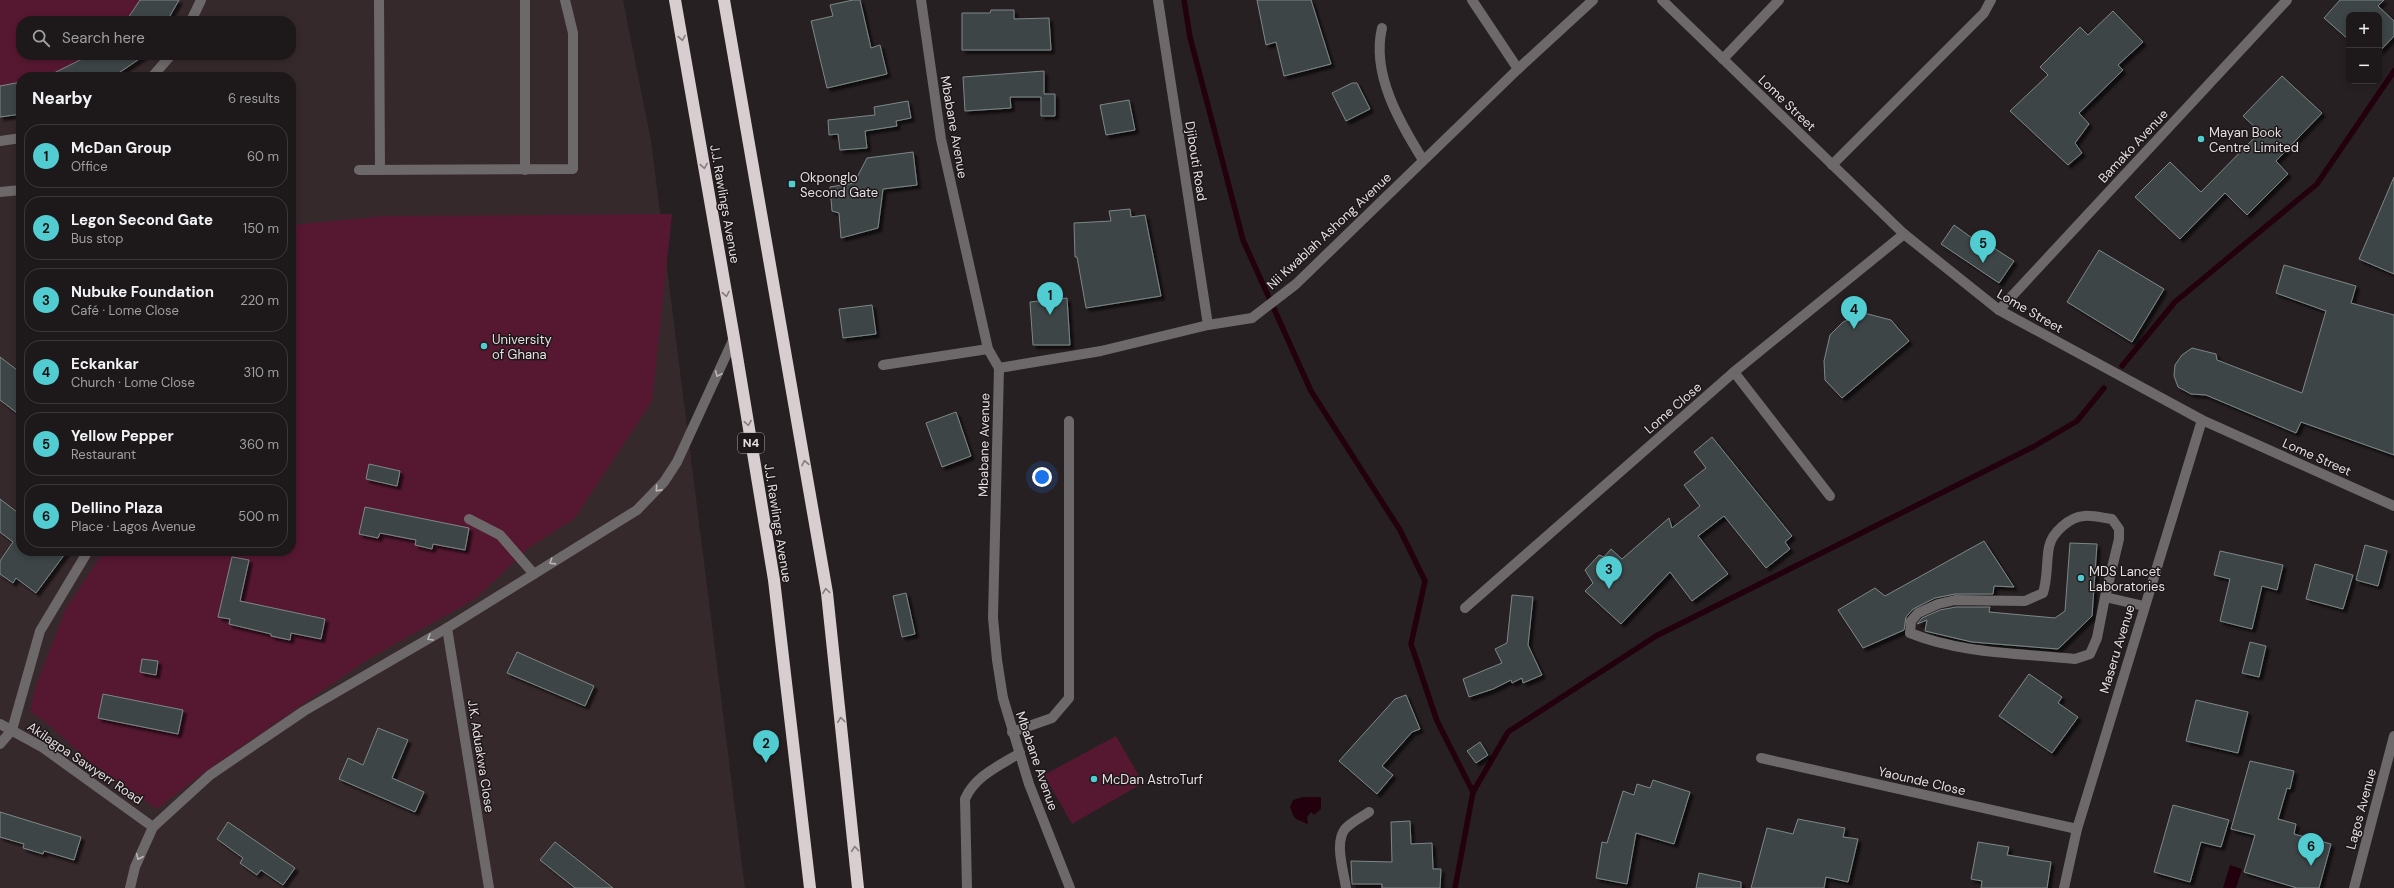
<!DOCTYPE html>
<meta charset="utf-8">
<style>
:root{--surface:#1d181a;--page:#2a2527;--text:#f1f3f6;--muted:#a0a0a2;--line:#3b3739;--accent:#51ccd1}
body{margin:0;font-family:"DM Sans",sans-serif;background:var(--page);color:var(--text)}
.controls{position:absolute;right:12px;top:12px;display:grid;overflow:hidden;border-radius:8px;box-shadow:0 2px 6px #0003}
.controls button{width:36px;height:36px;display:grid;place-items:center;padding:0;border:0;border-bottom:1px solid var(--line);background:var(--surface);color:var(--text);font:20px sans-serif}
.you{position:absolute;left:1042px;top:477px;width:14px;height:14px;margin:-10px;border:3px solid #fff;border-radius:50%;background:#1a73e8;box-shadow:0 0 0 6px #1a73e833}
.badge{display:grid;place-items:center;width:26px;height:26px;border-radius:50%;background:var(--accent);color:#111;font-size:13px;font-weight:700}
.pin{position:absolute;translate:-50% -33px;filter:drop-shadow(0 1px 2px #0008)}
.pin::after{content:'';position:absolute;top:21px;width:14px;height:12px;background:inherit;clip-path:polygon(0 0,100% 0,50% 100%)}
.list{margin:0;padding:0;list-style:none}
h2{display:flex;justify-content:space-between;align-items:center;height:52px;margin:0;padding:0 16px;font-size:17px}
h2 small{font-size:13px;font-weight:400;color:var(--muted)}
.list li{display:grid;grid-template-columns:26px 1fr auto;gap:12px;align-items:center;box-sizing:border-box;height:64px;margin:0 8px 8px;padding:0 8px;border:1px solid var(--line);border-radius:16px}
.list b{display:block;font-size:15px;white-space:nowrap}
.list p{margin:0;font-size:13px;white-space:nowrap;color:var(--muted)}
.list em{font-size:13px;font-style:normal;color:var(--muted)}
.icon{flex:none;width:22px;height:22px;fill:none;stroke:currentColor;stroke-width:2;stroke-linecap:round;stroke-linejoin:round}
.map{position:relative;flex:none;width:2394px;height:888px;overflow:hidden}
.search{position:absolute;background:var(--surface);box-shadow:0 2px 6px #0003;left:16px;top:16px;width:280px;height:44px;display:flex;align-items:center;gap:10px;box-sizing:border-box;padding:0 14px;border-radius:16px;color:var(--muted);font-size:15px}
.panel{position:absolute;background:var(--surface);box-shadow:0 2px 6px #0003;left:16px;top:72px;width:280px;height:484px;border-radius:16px}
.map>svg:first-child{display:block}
</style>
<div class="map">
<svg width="2394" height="888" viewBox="0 0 2394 888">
<defs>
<filter id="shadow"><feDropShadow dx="3.5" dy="3.5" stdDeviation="1" flood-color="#0009"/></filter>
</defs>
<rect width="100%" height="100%" fill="#272022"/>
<path fill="#36292c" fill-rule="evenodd" d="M0 0H623L651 141 745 888H0ZM21 21H291V55H21ZM21 77H291V551H21Z"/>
<g fill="#561830">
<path d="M0 0H179L167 21H21V55H140L113 77H21V114L0 117Z"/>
<path d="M672 214 652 401 575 518 530 547 475 599 367 660 206 771 157 809 91 763 43 720 30 712 35 688 66 608 104 551H291V225L386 216Z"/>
<path d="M1116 736 1143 783 1072 824 1044 775Z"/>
</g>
<g fill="#22000d">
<path d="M1303 797H1321V809L1314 815 1311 812 1307 817 1308 824C1297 819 1295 822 1290 807L1293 800Z"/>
<path d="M2230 865 2242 869 2236 888H2223Z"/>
</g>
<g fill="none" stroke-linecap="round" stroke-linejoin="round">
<g stroke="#22000d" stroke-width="5.5">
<path d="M1184 0 1190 37 1243 240 1311 391 1400 530 1425 581 1411 644 1437 721 1473 792 1455 888"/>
<path d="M2122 366 2175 302 2317 184 2394 71"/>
<path d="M1473 792 1508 732 1656 636 2033 447 2077 421 2104 388"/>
</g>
</g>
<g fill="#3d4546" stroke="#7d8787" filter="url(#shadow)">
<path d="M140 0H179L167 21H126Z"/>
<path d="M853 0H860L871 48 880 45 887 74 827 88 811 21 833 16 830 5Z"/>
<path d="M1257 0H1311L1331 64 1284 76 1276 42 1266 45Z"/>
<path d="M2340 0H2384L2378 6 2394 21V36L2379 52V15H2349V40L2324 18Z"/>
<path d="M991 10H1014V19L1049 18 1051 50H962V13H990Z"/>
<path d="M2113 11 2143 42 2118 65 2123 70 2079 113 2089 124 2075 143 2082 153 2068 165 2010 111 2048 75 2040 67 2080 27 2088 35Z"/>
<path d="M90 55H145L113 77H46Z"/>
<path d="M1044 71V94H1055V116H1041V97H1010L1011 108 965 111 963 77Z"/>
<path d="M2282 76 2322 113 2276 161 2288 174 2247 215 2225 193 2180 239 2135 197 2170 162 2201 192 2260 132 2243 116Z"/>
<path d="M21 82V114L0 117V86Z"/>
<path d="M1352 83H1357L1370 109 1346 121 1332 93Z"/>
<path d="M1129 100 1135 130 1106 135 1100 105Z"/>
<path d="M908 101 911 118 896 121 897 126 865 131 867 148 840 150 838 134 829 135 828 120 875 115 874 107Z"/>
<path d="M913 152 917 185 883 189 878 228 841 238 839 213 832 211 830 187 854 183 867 158Z"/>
<path d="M2394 177V274L2359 259Z"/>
<path d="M1130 209 1131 217 1145 215 1161 296 1086 308 1077 257H1075L1074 223 1111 221 1109 211Z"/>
<path d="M1954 225 1972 238 1974 235 2014 261 1999 283 1941 244Z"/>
<path d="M2099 250 2164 289 2132 342 2067 302Z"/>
<path d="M2284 265 2356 286 2351 303 2394 315V455L2301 422 2296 433 2206 395 2191 394 2178 387 2174 376 2175 365 2182 355 2192 348 2216 354 2217 360 2302 393 2326 311 2276 293Z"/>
<path d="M1067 298 1070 345H1033L1030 302Z"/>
<path d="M872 305 876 334 843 338 839 309Z"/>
<path d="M1864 313 1891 320 1909 341 1842 398 1825 380 1824 361 1830 335 1843 322Z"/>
<path d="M0 357 21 373V416L0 400Z"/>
<path d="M956 412 971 456 942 467 926 423Z"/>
<path d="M1712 437 1792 536 1785 542 1790 549 1766 568 1724 516 1698 536 1728 574 1692 601 1670 572 1621 624 1585 591 1593 583 1585 570 1599 555 1604 557 1611 549 1622 559 1669 518 1672 528 1700 506 1684 485 1706 468 1694 452Z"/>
<path d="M369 464 400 471 397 486 366 479Z"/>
<path d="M0 499 21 515V551H67L36 593 16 578 13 583 0 574V561L13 542 0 532Z"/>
<path d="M365 507 469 528 465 550 433 544 432 549 415 545 416 540 380 533 378 538 359 534Z"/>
<path d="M1984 541 2014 587 1994 586 1993 594H1955L1935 598 1913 609 1906 617 1904 630 1863 648 1838 610 1875 588 1885 596Z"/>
<path d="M2070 543 2097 544 2092 616 2058 649 1972 642 1925 631 1927 620 1917 624 1922 618 1940 610 1956 607H1990L1989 612 2055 618 2065 611Z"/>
<path d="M2365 545 2387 551 2378 586 2356 580Z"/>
<path d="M2220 551 2283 565 2277 590 2262 586 2252 629 2220 621 2230 579 2214 575Z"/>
<path d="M232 557 249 560 240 601 325 619 321 639 291 633 290 640 271 636V634L229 624 230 619 218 617Z"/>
<path d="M2315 564 2353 575 2343 609 2306 599Z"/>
<path d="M906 593 915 634 902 637 893 596Z"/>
<path d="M1512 595 1533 597 1528 645 1542 675 1523 683 1522 678 1512 683 1511 680 1493 689 1469 697 1463 679 1502 663 1495 649 1507 643Z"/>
<path d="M2250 642 2266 646 2259 677 2242 673Z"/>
<path d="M517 652 594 686 585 706 507 673Z"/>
<path d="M142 659 158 661 156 675 140 672Z"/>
<path d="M2029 674 2062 697 2058 703 2078 717 2052 753 1999 716Z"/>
<path d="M103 694 183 710 178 734 98 718Z"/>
<path d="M1406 695 1420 729 1412 732 1382 766 1393 775 1377 794 1339 761 1395 699Z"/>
<path d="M2196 700 2248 712 2238 753 2186 741Z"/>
<path d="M378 728 408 740 392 778 424 792 415 812 339 779 348 758 363 765Z"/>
<path d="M1480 742 1488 755 1476 763 1467 751Z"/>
<path d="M2250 761 2294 771 2290 789 2287 788 2278 819 2296 824 2294 834 2331 844 2319 888H2297L2244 872 2255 835 2231 829Z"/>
<path d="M1653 780 1690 792 1674 844 1636 833 1627 884 1596 878 1602 842 1607 843 1623 791 1634 795 1637 784 1650 788Z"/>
<path d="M2173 805 2229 820 2221 847 2201 842 2190 882 2154 872Z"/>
<path d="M0 812 81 837 74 860 44 851 43 854 23 848 24 844 0 837Z"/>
<path d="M1798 819 1845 828 1843 837 1858 839 1848 882 1826 877 1824 888H1751L1767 828 1793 834Z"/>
<path d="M1410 821 1411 844 1432 843 1433 869H1441L1440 888H1382V884H1352L1351 861 1392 862 1391 822Z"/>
<path d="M228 822 295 868 283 885 261 870 257 875 240 863 243 858 217 839Z"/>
<path d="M555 842 583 864 613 888H575L540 860Z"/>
<path d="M1978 842 2009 847 2007 855 2051 862 2047 888H1981L1982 881 1971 879Z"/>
<path d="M1699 873 1741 882V888H1696Z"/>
</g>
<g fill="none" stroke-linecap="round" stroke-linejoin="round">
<g stroke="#6d696a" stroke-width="10">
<path d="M379 0 380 170"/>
<path d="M525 0V170"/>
<path d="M921 0 941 139 988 349 999 368 993 618 997 660 1003 698 1029 784 1070 888"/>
<path d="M1158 0 1208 325"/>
<path d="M1472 0 1518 69"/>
<path d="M1662 0 1904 234 1999 310 2202 420 2394 506"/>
<path d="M191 21 201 0"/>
<path d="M1382 28C1371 74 1400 123 1423 160"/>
<path d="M1723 59 1779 0"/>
<path d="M152 77 171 55"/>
<path d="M0 141 21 138"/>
<path d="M1832 165 1984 13 1991 0"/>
<path d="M359 170 573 169V33L565 0"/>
<path d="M0 192 21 190"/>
<path d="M1999 310 2287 0"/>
<path d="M883 365 988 349"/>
<path d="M999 368 1101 351 1208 325 1252 318 1296 284 1518 69 1593 0"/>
<path d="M1734 372 1830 496"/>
<path d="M469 519 500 535 534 574"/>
<path d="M2105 597 2097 638 2090 654 2075 659C2020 653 1962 654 1910 633L1911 621 1918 613 1938 604 1955 600 2025 601 2043 593C2048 577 2046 563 2049 547 2052 532 2070 517 2084 516 2093 515 2103 518 2112 519L2119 529V539L2105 597 2144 606"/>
<path d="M1465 608 1734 372 1904 234"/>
<path d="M447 628 489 888"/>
<path d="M0 724 42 747 153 827"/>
<path d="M1012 732 1052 718 1069 698V421"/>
<path d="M0 744 12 730 40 631 88 551"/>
<path d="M1761 758 2077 829"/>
<path d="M130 888 135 867 153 827 210 775 304 711 447 628 637 510 664 482 677 462 734 338"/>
<path d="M967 888 965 799C975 776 999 766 1020 753"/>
<path d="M1346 888C1344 872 1334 843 1345 829 1351 822 1362 817 1369 812"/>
<path d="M2064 888 2077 829 2202 420"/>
<path d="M2354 888 2394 736"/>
</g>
<g stroke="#d8ced0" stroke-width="12">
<path d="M675 0 734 338 774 580 810 888"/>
<path d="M724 0 827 593 858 888"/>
</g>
</g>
<defs><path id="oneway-chevron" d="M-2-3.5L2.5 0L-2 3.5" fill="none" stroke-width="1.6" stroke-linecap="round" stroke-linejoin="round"/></defs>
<g stroke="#847c7e">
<use href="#oneway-chevron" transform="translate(682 38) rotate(80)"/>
<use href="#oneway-chevron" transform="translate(704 166) rotate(80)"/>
<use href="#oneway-chevron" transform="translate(726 294) rotate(80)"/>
<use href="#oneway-chevron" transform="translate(748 423) rotate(81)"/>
<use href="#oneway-chevron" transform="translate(805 463) rotate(-100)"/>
<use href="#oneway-chevron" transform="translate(826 591) rotate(-98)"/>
<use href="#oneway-chevron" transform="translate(841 720) rotate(-97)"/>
<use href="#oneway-chevron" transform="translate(855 849) rotate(-95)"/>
</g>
<g stroke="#bab6b7">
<use href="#oneway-chevron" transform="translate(718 374) rotate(115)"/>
<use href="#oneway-chevron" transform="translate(658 489) rotate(132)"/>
<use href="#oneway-chevron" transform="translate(552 562) rotate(148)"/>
<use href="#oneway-chevron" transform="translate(430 638) rotate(150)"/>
<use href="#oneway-chevron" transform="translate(139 857) rotate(115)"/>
</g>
<g fill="#51ccd1" stroke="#1e1719" stroke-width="1.5">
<circle cx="2201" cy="139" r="4"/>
<rect x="788" y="180" width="8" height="8" rx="2"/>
<circle cx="484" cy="346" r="4"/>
<circle cx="2081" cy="578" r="4"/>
<circle cx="1094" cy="779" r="4"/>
</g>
<g text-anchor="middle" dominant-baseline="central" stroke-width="3" stroke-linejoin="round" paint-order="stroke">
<rect fill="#1e1719" stroke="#a9a3a4" stroke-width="1" x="738" y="433" width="26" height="20" rx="3"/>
<g font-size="12" font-weight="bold" fill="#e4dfe0">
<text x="751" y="443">N4</text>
</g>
<g font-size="13" fill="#e4dfe0" stroke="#1e1719">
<text transform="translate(1787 103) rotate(44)">Lome Street</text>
<text transform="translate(954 127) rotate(80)">Mbabane Avenue</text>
<text transform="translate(2133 146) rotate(-47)">Bamako Avenue</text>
<text transform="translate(1196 161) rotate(81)">Djibouti Road</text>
<text transform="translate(725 204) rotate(80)">J.J. Rawlings Avenue</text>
<text transform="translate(1329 231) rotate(-43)">Nii Kwablah Ashong Avenue</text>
<text transform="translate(2030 311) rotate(30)">Lome Street</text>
<text transform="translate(1673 408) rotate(-41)">Lome Close</text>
<text transform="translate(984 445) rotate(-89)">Mbabane Avenue</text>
<text transform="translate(2317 457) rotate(24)">Lome Street</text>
<text transform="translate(778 523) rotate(81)">J.J. Rawlings Avenue</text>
<text transform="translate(2117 649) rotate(-73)">Maseru Avenue</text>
<text transform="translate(481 756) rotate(81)">J.K. Aduakwa Close</text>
<text transform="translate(1037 761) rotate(71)">Mbabane Avenue</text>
<text transform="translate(85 763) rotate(34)">Akilagpa Sawyerr Road</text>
<text transform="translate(1922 781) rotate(13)">Yaounde Close</text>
<text transform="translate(2361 809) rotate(-75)">Lagos Avenue</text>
</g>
<g font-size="13" fill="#e4dfe0" stroke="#1e1719" text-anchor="start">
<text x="2209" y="132">Mayan Book<tspan x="2209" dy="15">Centre Limited</tspan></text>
<text x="800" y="177">Okponglo<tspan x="800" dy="15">Second Gate</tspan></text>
<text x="492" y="339">University<tspan x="492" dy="15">of Ghana</tspan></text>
<text x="2089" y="571">MDS Lancet<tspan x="2089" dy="15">Laboratories</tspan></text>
<text x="1102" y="779">McDan AstroTurf</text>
</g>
</g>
</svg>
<div class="controls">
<button>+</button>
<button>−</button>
</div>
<div class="you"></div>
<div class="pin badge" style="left:1050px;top:315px">1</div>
<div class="pin badge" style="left:766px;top:763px">2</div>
<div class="pin badge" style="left:1609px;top:589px">3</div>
<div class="pin badge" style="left:1854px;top:329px">4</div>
<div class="pin badge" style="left:1983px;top:263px">5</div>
<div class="pin badge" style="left:2311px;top:866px">6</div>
<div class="search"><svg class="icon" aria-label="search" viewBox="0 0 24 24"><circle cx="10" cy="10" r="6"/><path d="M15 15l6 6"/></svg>Search here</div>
<section class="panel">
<h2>Nearby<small>6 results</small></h2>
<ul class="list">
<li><span class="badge">1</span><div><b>McDan Group</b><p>Office</p></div><em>60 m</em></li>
<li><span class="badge">2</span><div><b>Legon Second Gate</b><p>Bus stop</p></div><em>150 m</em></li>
<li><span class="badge">3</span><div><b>Nubuke Foundation</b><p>Café · Lome Close</p></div><em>220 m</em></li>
<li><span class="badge">4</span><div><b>Eckankar</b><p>Church · Lome Close</p></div><em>310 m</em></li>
<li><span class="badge">5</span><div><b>Yellow Pepper</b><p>Restaurant</p></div><em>360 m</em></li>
<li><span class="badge">6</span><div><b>Dellino Plaza</b><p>Place · Lagos Avenue</p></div><em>500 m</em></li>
</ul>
</section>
</div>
